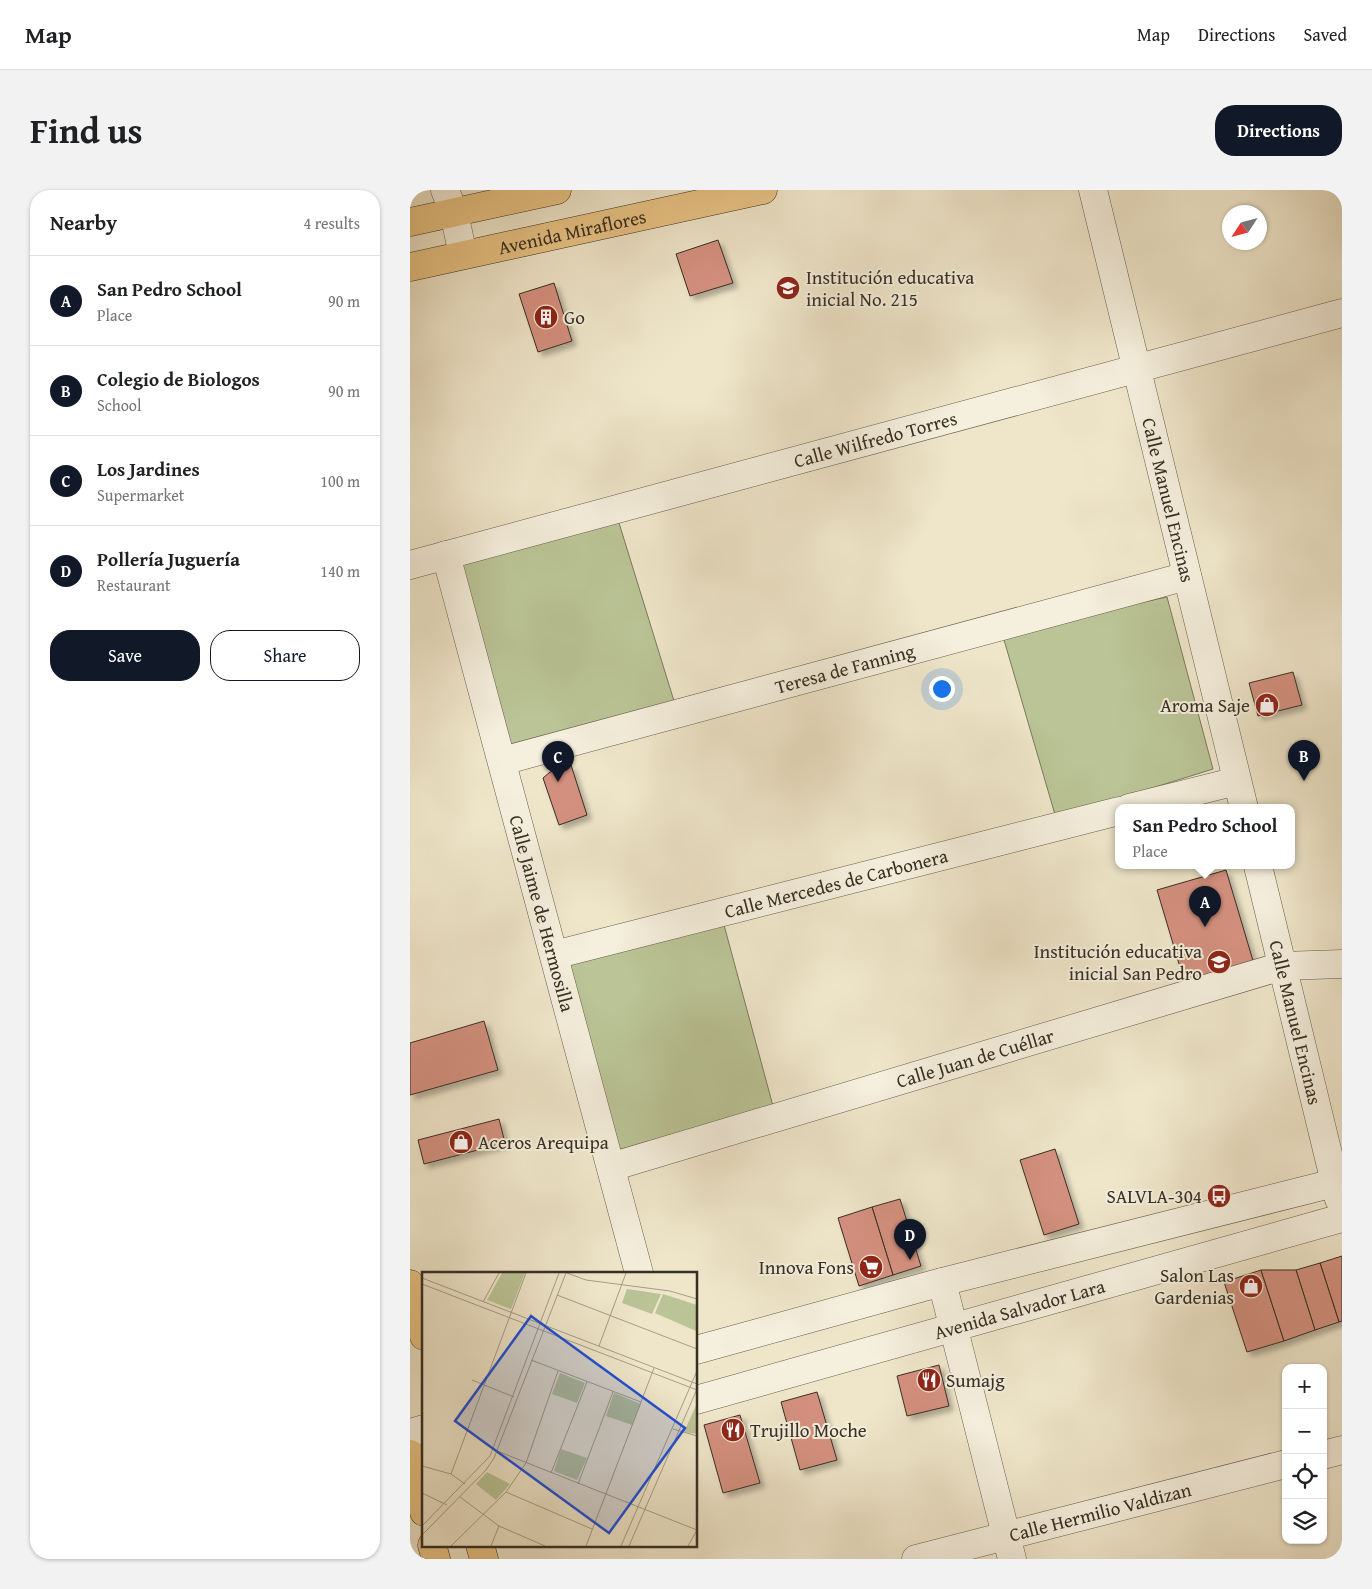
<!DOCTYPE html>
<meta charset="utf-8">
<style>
:root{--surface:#fff;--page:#f2f2f2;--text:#202124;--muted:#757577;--line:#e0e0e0;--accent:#111827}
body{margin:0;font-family:"Gentium Book Plus",serif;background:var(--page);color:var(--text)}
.controls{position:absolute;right:15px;bottom:15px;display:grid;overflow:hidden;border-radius:10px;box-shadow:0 1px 4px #0004}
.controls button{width:45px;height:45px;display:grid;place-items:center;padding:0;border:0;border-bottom:1px solid var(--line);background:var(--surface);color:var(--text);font:25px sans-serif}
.compass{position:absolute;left:812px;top:15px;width:45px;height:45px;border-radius:50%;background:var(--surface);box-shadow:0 1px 4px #0004;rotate:234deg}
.you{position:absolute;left:531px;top:498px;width:18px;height:18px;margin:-12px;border:4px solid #fff;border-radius:50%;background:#1a73e8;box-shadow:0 0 0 8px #1a73e833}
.badge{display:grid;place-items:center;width:32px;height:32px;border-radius:50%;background:var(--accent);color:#fff;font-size:16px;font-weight:700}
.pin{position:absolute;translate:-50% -41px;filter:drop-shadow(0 1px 2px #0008)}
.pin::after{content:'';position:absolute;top:26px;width:18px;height:15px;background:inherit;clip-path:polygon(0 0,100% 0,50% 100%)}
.popup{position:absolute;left:705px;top:614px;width:180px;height:65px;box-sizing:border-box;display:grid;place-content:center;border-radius:10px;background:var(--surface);filter:drop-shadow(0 1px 4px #0005);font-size:16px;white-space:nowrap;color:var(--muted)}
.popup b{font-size:19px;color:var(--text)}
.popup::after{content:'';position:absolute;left:50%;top:100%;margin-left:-10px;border:10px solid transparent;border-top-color:var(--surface)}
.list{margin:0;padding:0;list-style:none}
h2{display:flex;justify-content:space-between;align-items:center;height:65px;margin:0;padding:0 20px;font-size:21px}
h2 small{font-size:16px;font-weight:400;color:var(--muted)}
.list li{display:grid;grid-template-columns:32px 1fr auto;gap:15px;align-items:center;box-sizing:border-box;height:90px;padding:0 20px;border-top:1px solid var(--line)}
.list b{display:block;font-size:19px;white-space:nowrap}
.list p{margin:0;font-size:16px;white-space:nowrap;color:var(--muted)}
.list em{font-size:16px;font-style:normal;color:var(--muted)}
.actions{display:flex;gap:10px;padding:15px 20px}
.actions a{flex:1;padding:11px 0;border:1px solid var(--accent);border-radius:20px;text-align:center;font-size:18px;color:var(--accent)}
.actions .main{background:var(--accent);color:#fff}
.icon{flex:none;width:28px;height:28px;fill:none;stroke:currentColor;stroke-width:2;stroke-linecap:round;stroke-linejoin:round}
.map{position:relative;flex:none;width:932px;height:1369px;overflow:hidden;border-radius:20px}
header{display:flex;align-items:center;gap:30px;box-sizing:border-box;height:70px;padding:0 25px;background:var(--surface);border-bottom:1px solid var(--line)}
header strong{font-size:24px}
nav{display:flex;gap:28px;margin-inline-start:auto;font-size:18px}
.intro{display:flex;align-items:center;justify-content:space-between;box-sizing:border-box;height:120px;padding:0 30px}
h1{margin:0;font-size:35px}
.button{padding:12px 22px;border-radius:20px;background:var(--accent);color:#fff;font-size:18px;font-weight:700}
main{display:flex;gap:30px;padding:0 30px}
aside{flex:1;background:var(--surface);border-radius:20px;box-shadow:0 1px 4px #0004}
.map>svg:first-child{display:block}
</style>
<header>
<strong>Map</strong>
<nav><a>Map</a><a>Directions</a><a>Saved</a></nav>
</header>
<div class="intro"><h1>Find us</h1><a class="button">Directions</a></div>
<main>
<aside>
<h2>Nearby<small>4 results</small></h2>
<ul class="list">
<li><span class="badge">A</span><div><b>San Pedro School</b><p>Place</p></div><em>90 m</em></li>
<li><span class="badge">B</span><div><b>Colegio de Biologos</b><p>School</p></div><em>90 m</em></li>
<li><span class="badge">C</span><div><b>Los Jardines</b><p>Supermarket</p></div><em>100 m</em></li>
<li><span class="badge">D</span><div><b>Pollería Juguería</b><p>Restaurant</p></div><em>140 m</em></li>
</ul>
<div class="actions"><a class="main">Save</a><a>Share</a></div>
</aside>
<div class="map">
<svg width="932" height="1369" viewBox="0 0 932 1369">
<defs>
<filter id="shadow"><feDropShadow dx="4.5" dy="4.5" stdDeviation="2.5" flood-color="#0004"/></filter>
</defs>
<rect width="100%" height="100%" fill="#efe6ca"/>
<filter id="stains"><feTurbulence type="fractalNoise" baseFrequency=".004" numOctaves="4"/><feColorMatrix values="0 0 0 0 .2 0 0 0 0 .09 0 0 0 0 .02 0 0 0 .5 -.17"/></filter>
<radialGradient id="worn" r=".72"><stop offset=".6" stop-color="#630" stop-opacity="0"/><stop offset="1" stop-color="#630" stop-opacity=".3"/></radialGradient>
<g fill="#bac496" stroke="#787a5c">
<path d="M205 320 264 511 98 559 47 358Z"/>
<path d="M757 407 803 579 646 628 592 443Z"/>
<path d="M314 735 363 916 208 960 159 772Z"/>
</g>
<g fill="#d4907f" stroke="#372f23" filter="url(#shadow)">
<path d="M308 50 323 93 280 106 266 64Z"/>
<path d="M144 93 162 151 128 162 109 104Z"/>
<path d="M883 482 892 515 848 526 839 493Z"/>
<path d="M161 575 177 625 149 635 133 588 140 582Z"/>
<path d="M816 680 844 774 775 794 747 700Z"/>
<path d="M74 831 88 880 0 905V853Z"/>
<path d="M89 929 95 953 14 974 8 950Z"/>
<path d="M645 959 669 1034 634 1045 610 970Z"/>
<path d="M490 1009 511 1076 483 1085 462 1017Z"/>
<path d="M462 1017 483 1085 449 1096 428 1028Z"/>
<path d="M932 1066V1131L929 1132 910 1073Z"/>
<path d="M910 1073 929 1132 905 1140 886 1080Z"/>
<path d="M851 1080 874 1151 837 1162 814 1092Z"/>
<path d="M851 1080H886L905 1140 874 1151Z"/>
<path d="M529 1175 539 1216 497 1226 487 1186Z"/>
<path d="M407 1202 427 1270 390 1280 371 1212Z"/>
<path d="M330 1225 350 1293 313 1303 294 1235Z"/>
</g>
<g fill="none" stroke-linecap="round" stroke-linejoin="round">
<g stroke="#655d4d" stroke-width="29">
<g id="minor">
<path d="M35 0 44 23 53 65"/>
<path id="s1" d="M683 0 834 618"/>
<path id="s2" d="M36 365 229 1083"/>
<path id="s3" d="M0 375 932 123"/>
<path id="s4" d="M92 571 777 386"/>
<path d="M719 618 827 591"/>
<path id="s5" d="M848 676 929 1009"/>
<path id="s6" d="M144 765 709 621"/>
<path id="s7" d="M201 977 872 776 932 774"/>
<path d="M532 1092 602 1369"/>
<path d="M286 1160 532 1092 932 991"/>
<path id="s8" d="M286 1210 932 1028"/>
<path d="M0 1243 14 1239"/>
<path d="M913 1265 932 1260"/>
<path id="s9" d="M506 1369 876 1274"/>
</g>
</g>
<g stroke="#372f23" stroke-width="29">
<g id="major">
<path d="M0 32 147 0"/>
<path id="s10" d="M0 77 353 0"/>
<path d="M0 1094 14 1146"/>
<path d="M0 1264 14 1322"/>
<path d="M22 1355 26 1369"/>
<path d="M70 1355 74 1369"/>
</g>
</g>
<use href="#minor" stroke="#f5efdd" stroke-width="28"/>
<use href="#major" stroke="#e8c385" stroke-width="28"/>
</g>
<defs>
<g id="school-disc" transform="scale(1.25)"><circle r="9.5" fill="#8f2418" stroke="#f5efdd"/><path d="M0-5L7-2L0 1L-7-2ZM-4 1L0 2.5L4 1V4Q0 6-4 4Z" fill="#fff"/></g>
<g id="building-disc" transform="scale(1.25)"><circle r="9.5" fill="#8f2418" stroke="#f5efdd"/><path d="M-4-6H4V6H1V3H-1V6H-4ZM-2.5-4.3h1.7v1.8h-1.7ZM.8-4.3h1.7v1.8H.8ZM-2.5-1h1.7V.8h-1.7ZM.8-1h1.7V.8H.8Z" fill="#fff"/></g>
<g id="shop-disc" transform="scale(1.25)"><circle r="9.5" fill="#8f2418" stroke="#f5efdd"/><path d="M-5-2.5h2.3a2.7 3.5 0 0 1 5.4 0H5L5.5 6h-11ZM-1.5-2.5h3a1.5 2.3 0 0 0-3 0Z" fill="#fff"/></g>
<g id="bus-disc" transform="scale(1.25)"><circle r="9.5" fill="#8f2418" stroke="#f5efdd"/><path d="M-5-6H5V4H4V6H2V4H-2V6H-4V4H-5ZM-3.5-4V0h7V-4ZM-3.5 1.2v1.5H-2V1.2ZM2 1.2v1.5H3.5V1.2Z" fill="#fff"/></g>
<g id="supermarket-disc" transform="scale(1.25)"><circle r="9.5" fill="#8f2418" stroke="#f5efdd"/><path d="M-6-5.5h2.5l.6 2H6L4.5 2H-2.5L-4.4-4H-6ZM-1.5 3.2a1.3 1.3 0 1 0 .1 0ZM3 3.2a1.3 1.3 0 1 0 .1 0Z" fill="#fff"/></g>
<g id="restaurant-disc" transform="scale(1.25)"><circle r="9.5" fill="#8f2418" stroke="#f5efdd"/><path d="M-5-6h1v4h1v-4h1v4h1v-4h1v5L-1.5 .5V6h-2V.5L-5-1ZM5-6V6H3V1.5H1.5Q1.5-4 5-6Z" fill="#fff"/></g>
</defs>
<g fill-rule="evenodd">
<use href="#school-disc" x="378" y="98"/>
<use href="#building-disc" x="136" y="127"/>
<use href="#shop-disc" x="857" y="515"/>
<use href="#school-disc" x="809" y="772"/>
<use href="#shop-disc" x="51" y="952"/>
<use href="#bus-disc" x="809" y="1006"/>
<use href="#supermarket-disc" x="461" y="1077"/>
<use href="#shop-disc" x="841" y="1096"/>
<use href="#restaurant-disc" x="519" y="1190"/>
<use href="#restaurant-disc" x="323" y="1240"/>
</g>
<g text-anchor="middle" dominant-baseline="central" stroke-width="4" stroke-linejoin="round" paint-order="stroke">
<g font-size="19" fill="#372f23" stroke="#f5efdd">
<text stroke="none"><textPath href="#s10" startOffset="166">Avenida Miraflores</textPath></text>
<text stroke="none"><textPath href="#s3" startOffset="482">Calle Wilfredo Torres</textPath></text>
<text stroke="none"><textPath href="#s1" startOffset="319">Calle Manuel Encinas</textPath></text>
<text stroke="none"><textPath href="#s4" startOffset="355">Teresa de Fanning</textPath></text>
<text stroke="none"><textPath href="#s6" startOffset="291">Calle Mercedes de Carbonera</textPath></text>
<text stroke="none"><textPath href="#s2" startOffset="371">Calle Jaime de Hermosilla</textPath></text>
<text stroke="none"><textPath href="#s5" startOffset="161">Calle Manuel Encinas</textPath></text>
<text stroke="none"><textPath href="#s7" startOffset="380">Calle Juan de Cuéllar</textPath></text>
<text stroke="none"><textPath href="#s8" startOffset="336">Avenida Salvador Lara</textPath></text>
<text stroke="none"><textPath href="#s9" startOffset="190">Calle Hermilio Valdizan</textPath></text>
</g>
<g font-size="19" fill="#372f23" stroke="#f5efdd" text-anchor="start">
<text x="396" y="87">Institución educativa<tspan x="396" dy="22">inicial No. 215</tspan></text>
<text x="154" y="127">Go</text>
<text x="840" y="515" text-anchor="end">Aroma Saje</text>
<text x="792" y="761" text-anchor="end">Institución educativa<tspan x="792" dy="22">inicial San Pedro</tspan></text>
<text x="68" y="952">Aceros Arequipa</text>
<text x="792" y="1006" text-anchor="end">SALVLA-304</text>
<text x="444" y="1077" text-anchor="end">Innova Fons</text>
<text x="824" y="1085" text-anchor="end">Salon Las<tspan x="824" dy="22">Gardenias</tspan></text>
<text x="536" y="1190">Sumajg</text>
<text x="340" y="1240">Trujillo Moche</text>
</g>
</g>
<g transform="translate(12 1082)">
<rect width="275" height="275" fill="#efe6ca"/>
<path d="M80 1H103L89 37 65 28ZM205 17 239 22 230 42 200 31ZM241 22 275 33 274 59 233 41ZM138 101 163 111 155 131 130 122ZM192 121 219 132 210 153 184 144ZM275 131V162L262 160ZM139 177 165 186 155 208 132 199ZM65 200 88 212 74 228 54 212Z" fill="#bac496"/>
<path fill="none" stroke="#a59d87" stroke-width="1" d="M145 1 164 8 248 19 275 27M0 6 275 112M0 12 275 118M135 23 275 77M61 30 77 1M177 74 204 1M109 88 219 130M50 108 92 125M251 157 275 164M75 179 275 258M0 194 29 202 43 212M129 201 165 110M29 202 104 1M156 212 191 120M84 220 170 257M0 221 25 233M38 225 77 254 123 274M0 254 68 184 137 1M0 263 64 198 72 186 144 1M29 274 84 220 104 191 136 99M69 274 77 254M164 274 232 96M199 274 275 99M207 274 275 117M266 274 275 258"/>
<path fill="#1d4ed8" fill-opacity="0.15" stroke="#1d4ed8" stroke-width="2.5" d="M109 44 263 156 187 261 33 149Z"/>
<rect width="275" height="275" fill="none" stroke="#372f23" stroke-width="2.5"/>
</g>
<rect width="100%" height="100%" filter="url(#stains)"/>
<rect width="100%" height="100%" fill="url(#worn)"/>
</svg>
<div class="controls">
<button>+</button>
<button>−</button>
<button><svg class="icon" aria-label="locate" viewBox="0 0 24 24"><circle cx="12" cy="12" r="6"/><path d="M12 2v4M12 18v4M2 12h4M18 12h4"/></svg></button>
<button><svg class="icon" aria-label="layers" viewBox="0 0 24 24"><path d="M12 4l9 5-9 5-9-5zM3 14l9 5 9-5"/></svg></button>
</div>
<svg class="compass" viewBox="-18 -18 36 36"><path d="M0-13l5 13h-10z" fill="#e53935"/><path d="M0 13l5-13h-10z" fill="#757577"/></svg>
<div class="you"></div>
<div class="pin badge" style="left:795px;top:737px">A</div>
<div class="popup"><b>San Pedro School</b>Place</div>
<div class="pin badge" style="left:894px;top:591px">B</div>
<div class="pin badge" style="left:148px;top:592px">C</div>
<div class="pin badge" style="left:500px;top:1070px">D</div>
</div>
</main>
